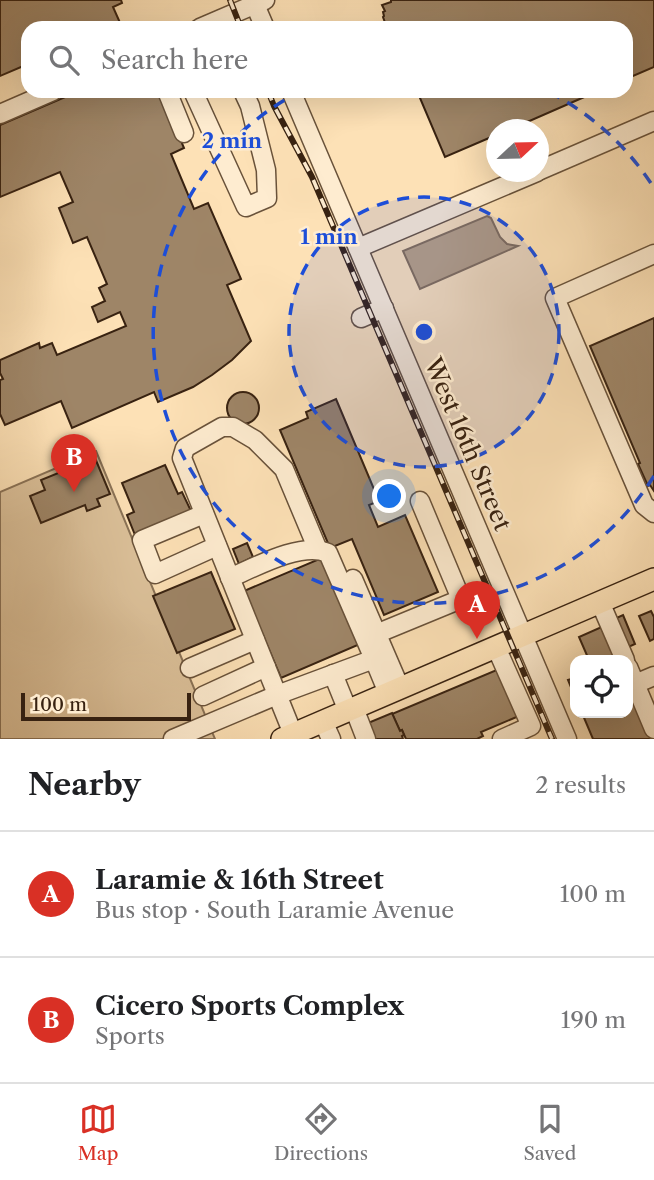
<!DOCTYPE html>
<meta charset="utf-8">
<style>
:root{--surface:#fff;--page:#f6f6f6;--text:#202124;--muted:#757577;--line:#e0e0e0;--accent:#d93025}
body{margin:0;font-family:"Libre Caslon Text",serif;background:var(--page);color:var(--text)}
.controls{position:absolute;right:21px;bottom:21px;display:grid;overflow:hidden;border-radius:14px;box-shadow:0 7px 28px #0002}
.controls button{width:63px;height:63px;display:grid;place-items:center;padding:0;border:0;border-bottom:2px solid var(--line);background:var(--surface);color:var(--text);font:35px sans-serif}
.compass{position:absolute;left:486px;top:119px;width:63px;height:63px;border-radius:50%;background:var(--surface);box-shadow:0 7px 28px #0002;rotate:68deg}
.scale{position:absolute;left:21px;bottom:18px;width:170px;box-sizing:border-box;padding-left:7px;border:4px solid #382211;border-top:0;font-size:19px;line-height:24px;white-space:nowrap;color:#382211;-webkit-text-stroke:5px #feecd0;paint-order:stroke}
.you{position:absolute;left:390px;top:497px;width:24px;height:24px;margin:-18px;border:5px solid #fff;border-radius:50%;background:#1a73e8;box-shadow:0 0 0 10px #1a73e833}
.badge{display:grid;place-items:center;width:46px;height:46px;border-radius:50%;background:var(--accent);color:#fff;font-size:23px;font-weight:700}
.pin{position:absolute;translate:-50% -58px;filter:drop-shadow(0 2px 4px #0008)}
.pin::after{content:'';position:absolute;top:37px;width:24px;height:21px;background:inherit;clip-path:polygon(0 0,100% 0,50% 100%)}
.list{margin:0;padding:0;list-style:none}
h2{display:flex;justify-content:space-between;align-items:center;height:91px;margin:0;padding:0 28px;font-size:30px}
h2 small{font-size:23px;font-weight:400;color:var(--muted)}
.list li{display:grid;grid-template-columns:46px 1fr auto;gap:21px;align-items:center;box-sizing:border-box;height:126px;padding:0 28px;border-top:2px solid var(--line)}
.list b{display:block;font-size:26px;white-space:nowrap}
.list p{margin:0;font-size:23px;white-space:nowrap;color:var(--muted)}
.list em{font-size:23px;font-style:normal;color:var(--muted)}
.icon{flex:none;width:38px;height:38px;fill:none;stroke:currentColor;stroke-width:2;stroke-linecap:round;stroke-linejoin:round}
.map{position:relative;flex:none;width:654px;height:739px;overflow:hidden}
.search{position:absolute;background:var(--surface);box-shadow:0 7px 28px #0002;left:21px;right:21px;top:21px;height:77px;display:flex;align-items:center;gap:18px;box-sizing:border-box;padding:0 24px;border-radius:21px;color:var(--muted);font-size:26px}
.sheet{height:343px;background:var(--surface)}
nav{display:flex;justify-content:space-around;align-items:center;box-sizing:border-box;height:98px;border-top:2px solid var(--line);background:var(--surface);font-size:19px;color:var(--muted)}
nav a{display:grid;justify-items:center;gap:4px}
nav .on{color:var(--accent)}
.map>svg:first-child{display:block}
</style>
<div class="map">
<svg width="654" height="739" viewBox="0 0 654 739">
<rect width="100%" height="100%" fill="#fde1b6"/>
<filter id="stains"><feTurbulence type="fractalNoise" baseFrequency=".00286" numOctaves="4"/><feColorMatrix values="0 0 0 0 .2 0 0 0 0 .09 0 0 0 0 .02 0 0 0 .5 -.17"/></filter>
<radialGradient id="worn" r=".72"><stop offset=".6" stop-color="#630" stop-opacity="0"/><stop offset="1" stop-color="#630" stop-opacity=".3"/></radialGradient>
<path fill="#dcc19a" stroke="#8a7256" stroke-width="2" d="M96 451 215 739H0V492Z"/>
<path fill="#baa07e" stroke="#866e52" stroke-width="2" d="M487 216 491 218 500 237 507 244 518 246 420 289 403 251Z"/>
<g fill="#9e8567" stroke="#382211" stroke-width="2">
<path d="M0 0H121L122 3 113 7 121 25 113 28H28V64L0 76Z"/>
<path d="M391 0H654V67L626 79V28H387L383 17 384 16 383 12 385 11 382 5 391 2Z"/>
<path d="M79 91H143L146 96 160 91 184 148 171 154 194 209 208 203 241 279 227 285 251 341 232 360 212 375 193 387 158 402 154 392 72 428 61 401 5 425 0 414V380L3 379 0 373V360L39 343 40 348 52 343 57 355 126 326 120 312 98 322 92 307 105 301 99 288 107 284 87 237 73 243 59 208 73 202 60 172 0 197V125Z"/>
<path d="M417 91H598L509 130H496V135L445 157Z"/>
<path d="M654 318V491L650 485 648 486 638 464 640 463 590 346Z"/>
<circle cx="243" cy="408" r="16"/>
<path d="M336 399 379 501 369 505 378 527 405 515 438 592 384 615 352 539 330 548 280 430 308 418 306 412Z"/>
<path d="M95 458 110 494 97 499 100 506 87 511 85 505 41 523 30 496 45 490 41 480Z"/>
<path d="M165 465 178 494 182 492 191 511 135 535 127 515 134 512 122 483Z"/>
<path d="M247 543 253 557 239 564 233 549Z"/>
<path d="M324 557 360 644 281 678 244 591Z"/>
<path d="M211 572 235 629 177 653 153 596Z"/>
<path d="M651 611 654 617V639L650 641 639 616Z"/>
<path d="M623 615 635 644 624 649 612 620Z"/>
<path d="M606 625 621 660H589L579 637Z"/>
<path d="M499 669 519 716 481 732 483 736 477 739H406L402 730 400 731 392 714Z"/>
<path d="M628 677 654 739H593L582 713H628Z"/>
<path d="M575 678V697L568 680Z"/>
<path d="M392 713 400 731 402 730 404 735 402 736 403 739H375L368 723Z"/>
</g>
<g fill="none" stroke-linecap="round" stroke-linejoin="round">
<g stroke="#69523a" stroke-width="21">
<g id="minor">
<path d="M253 0 265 28"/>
<path d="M200 28 265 0"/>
<path d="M167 91 184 133"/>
<path d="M193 91 246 207 267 198 266 170 250 106 243 91"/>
<path d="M291 91 567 739"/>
<path d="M0 114 53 91"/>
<path d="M538 171 654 121"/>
<path d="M358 248 537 172"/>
<path d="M654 254 555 298 644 505 654 513"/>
<path d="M361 318 384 308"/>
<path d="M204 514 142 540 155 574 217 546"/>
<path d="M230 578C255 567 302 541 328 553L374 659"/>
<path d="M353 579 400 688"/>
<path d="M600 602 625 660"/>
<path d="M376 634 461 599 420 501"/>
<path d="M496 647 531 726 502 739"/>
<path d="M628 667 654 729"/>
<path d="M190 668 255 640"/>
<path d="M333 674 348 711"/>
<path d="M635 684 654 676"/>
<path d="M203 696 266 667"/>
<path d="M354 708 366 739"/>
<path d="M323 721 331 739"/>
<path d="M293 734 182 458 185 448 222 427H233L255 440 284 469 318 550"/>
<path d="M173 739 277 695 374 659 388 693"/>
</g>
</g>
<g stroke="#382211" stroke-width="24">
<path id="major" d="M282 739 654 579"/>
</g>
<use href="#minor" stroke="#feecd0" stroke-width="18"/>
<use href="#major" stroke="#fde1b6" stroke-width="21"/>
<g stroke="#382211" stroke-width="6">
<g id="rail">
<path d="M230 0 241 28"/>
<path d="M268 91 274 106 312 177 552 739"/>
</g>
</g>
<use href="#rail" stroke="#feecd0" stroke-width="3.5" stroke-dasharray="10" stroke-linecap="butt"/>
</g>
<circle cx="424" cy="332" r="135" fill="#1d4ed8" fill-opacity=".12"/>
<g fill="none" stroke="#1d4ed8" stroke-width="3.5" stroke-dasharray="12 9">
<circle cx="424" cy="332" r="135"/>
<path d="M654 476A271 271 0 1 1 299 92M549 92A271 271 0 0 1 654 188"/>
</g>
<g text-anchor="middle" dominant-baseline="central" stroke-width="5" stroke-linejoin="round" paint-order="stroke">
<g font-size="24" fill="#382211" stroke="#feecd0">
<text transform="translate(468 444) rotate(67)">West 16th Street</text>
</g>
</g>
<circle cx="424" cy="332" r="10" fill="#1d4ed8" stroke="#feecd0" stroke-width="3.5"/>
<g font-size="21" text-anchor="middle" font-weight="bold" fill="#1d4ed8" stroke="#feecd0" stroke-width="5" stroke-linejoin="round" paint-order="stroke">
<text x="232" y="148">2 min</text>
<text x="329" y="244">1 min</text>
</g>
<rect width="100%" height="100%" filter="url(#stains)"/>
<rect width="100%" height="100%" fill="url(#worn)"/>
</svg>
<div class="controls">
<button><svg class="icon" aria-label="locate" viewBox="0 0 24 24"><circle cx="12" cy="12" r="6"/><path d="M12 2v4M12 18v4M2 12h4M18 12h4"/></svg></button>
</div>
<svg class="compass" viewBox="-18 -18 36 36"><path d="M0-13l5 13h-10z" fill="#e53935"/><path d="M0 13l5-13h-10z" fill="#757577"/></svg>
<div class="scale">100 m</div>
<div class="you"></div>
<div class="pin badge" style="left:477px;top:639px">A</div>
<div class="pin badge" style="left:74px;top:492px">B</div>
<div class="search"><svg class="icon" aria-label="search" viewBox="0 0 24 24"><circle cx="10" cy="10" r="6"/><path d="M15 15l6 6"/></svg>Search here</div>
</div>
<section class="sheet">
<h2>Nearby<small>2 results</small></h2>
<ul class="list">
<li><span class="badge">A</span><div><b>Laramie &amp; 16th Street</b><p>Bus stop · South Laramie Avenue</p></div><em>100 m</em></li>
<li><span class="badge">B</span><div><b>Cicero Sports Complex</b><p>Sports</p></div><em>190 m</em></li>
</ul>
</section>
<nav>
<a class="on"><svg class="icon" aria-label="map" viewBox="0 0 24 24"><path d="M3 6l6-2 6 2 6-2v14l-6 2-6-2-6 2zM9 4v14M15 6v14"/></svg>Map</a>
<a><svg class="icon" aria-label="directions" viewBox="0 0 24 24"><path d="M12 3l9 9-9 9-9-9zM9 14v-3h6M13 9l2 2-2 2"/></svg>Directions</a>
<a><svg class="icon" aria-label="saved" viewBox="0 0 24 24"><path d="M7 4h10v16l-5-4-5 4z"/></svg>Saved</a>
</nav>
